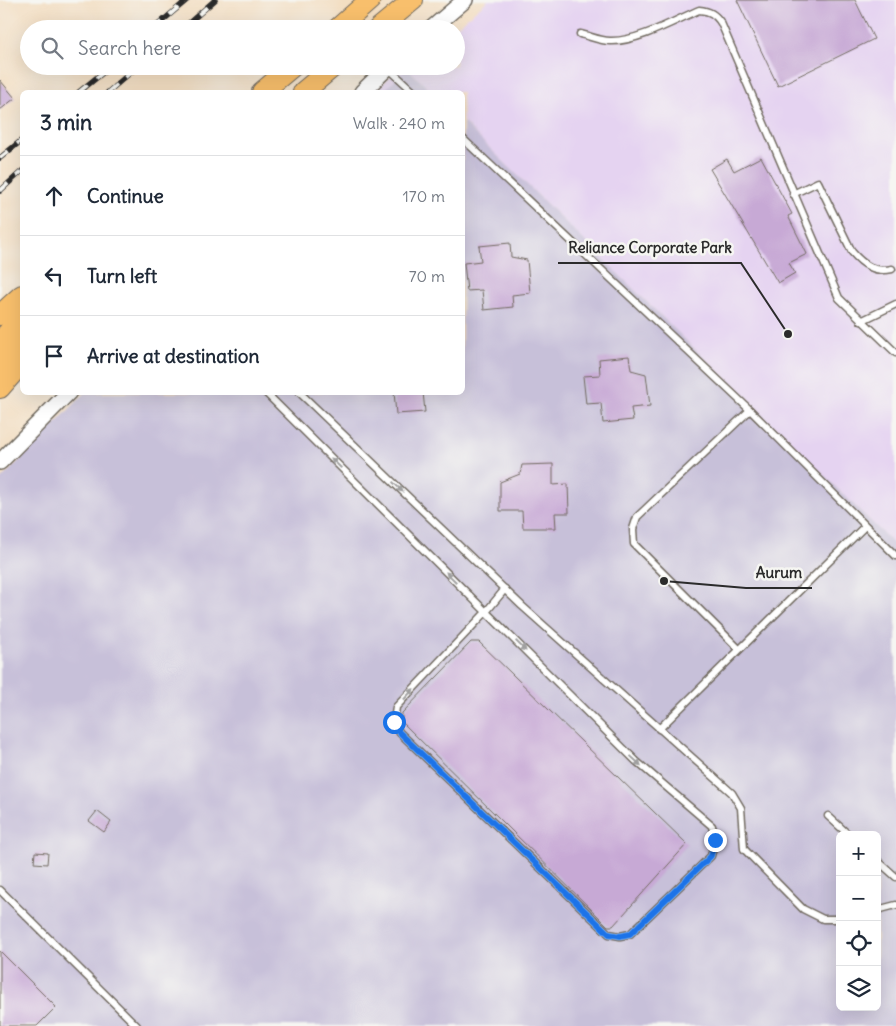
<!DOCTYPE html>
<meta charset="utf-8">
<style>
:root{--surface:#fff;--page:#f2f2f3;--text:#1f2937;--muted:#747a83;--line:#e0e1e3}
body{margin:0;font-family:Delius,sans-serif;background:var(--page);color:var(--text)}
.controls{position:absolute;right:15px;bottom:15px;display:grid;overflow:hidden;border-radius:8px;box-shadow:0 5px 20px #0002}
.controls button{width:45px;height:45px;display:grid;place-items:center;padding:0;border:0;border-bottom:1px solid var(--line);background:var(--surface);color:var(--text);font:25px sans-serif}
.stop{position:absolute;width:15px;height:15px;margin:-11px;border:4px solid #1a73e8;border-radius:50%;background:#fff}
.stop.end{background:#1a73e8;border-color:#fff;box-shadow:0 1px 5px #0008}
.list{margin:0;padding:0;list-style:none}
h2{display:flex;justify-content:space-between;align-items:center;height:65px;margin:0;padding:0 20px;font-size:21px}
h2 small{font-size:16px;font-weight:400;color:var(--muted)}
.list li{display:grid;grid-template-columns:32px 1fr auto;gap:15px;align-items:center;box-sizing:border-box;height:80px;padding:0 20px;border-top:1px solid var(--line)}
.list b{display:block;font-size:19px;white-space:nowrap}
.list em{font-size:16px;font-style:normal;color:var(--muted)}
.icon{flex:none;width:28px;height:28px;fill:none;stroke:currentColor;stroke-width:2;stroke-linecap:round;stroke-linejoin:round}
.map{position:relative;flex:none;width:896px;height:1026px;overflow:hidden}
.search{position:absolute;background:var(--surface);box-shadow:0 5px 20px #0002;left:20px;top:20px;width:445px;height:55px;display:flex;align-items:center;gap:12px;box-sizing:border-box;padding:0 18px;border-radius:28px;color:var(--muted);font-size:19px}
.panel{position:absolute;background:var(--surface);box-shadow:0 5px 20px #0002;left:20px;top:90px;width:445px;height:305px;border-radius:8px}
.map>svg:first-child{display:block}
</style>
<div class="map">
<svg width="896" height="1026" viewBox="0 0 896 1026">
<rect width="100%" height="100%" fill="#f6f6f2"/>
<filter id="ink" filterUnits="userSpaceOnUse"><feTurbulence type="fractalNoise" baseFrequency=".02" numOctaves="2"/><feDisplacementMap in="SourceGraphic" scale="10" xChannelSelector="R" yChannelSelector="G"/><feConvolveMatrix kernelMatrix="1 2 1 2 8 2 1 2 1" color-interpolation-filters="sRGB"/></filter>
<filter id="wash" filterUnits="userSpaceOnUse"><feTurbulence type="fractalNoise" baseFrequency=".0096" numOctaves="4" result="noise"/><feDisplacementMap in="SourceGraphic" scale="20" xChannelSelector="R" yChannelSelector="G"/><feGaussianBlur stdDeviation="1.12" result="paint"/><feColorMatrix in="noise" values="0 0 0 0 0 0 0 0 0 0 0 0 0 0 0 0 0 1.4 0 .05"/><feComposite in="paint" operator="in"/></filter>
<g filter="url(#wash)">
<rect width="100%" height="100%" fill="#f3dec2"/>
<g fill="#e5d3f1">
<path d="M488 0H896V546L463 122 462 92H432L407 68 410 66H456V29H454Z"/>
<path d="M400 67 426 92H374Z"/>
</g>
<g fill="#c7c0d9" fill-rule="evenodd">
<path d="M407 68 432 92H383Z"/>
<path d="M463 122 896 546V1026H0V480L85 393 462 392ZM840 835H877V1007H840Z"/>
</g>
<g id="blocks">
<g fill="#c7a9d5">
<path d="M737 0H855L874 39 778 86Z"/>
<path d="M0 80 15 98 0 110Z"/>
<path d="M761 157 792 214 788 216 807 254 789 263 795 273 778 283 710 169 727 159 734 171Z"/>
<path d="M510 243 511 257 527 260 530 293 512 295 513 307 484 310 482 290 467 291 464 263 481 261 479 246Z"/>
<path d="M629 356 631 370 646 374 650 406 631 408 633 420 603 423 601 403 586 404 583 376 600 375 599 359Z"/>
<path d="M394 392H423L425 412 396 414Z"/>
<path d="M553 464V485L568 484 569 513H555L556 528H523L522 511H500V482L520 474 522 465Z"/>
<path d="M471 642H479L687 844 613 926H608L402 722V713Z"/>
<path d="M97 811 111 822 104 832 89 821Z"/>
<path d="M35 852 48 853 47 864 34 863Z"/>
<path d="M0 951 56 1007 37 1026H0Z"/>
</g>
</g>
</g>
<g filter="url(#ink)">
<use href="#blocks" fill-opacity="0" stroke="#716a60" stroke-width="1"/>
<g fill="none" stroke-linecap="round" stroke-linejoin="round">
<g stroke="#716a60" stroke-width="9">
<g id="service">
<path d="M580 34C590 36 600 41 610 41 637 42 674 21 699 10 710 11 715 14 721 23L839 298 896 353"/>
<path d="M388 68 414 92"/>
<path d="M462 138 750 410 896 556"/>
<path d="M793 194 818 182 852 252C863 265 875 273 892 269"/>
<path d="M861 321 896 304"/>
<path d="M265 392 636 761 712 826 715 840 711 856 630 934 620 936 609 934 399 732 394 721 396 707 486 612 505 589"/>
<path d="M299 392 522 606 732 793 741 808 744 849 803 909 823 919H840"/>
<path d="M739 649 634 544 633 529 637 517 750 410"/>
<path d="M659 729 865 526"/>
<path d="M828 816 849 835"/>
<path d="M877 860 896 877"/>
<path d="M0 890 137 1026"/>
<path d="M877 910 896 905"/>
</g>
</g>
<g stroke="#716a60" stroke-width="18">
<g id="tertiary">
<path d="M431 29 465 0"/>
<path d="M362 92 389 66"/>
<path d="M0 462 69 392"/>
</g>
</g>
<g stroke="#716a60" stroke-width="22">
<g id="primary">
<path d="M337 29 370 0"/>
<path d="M378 29 413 0"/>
<path d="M262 92 293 66"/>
<path d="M303 92 334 66"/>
<path d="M0 315 22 295"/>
<path d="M0 342 22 316"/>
<path d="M0 365 22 339"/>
<path d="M0 388 22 363"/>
</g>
</g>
<use href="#service" stroke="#fff" stroke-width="6"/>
<use href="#tertiary" stroke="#fff" stroke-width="15"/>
<use href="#primary" stroke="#f8bf6c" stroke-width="20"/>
<g stroke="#2b2b2b" stroke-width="5.5">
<g id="rail">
<path d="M153 29 187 0"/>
<path d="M182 29 215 0"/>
<path d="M79 92 111 66"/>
<path d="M108 92 138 66"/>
<path d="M0 158 22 140"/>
<path d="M0 191 22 171"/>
</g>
</g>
<use href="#rail" stroke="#f6f6f2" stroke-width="4" stroke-dasharray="11" stroke-linecap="butt"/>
</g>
<defs><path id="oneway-solid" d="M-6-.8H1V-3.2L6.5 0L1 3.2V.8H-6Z" transform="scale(1.25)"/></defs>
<g fill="#a0a0a0">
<use href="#oneway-solid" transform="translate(336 463) rotate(-135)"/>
<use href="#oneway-solid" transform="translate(398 487) rotate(44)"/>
<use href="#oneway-solid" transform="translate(451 577) rotate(-135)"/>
<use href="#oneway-solid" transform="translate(521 646) rotate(45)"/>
<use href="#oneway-solid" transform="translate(409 694) rotate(-47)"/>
<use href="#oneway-solid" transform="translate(636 761) rotate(43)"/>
</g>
</g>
<g fill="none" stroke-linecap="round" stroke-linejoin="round" filter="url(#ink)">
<path stroke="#1a73e8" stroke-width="6" d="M394 722 399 732 609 934 620 936 630 934 711 856 715 840"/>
</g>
<path fill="none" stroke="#2b2b2b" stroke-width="2" d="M788 334L741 263H558M664 581L746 588H812"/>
<g fill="#2b2b2b" stroke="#f6f6f2" stroke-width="2">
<circle cx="788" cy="334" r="5"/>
<circle cx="664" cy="581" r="5"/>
</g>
<g font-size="15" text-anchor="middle" font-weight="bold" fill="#2b2b2b" stroke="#f6f6f2" stroke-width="5" stroke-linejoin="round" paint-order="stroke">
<text x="650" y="253">Reliance Corporate Park</text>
<text x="779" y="578">Aurum</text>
</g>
</svg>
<div class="controls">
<button>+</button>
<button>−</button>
<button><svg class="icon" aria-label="locate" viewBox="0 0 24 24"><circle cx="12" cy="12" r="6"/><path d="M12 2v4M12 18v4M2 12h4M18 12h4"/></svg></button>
<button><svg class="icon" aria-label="layers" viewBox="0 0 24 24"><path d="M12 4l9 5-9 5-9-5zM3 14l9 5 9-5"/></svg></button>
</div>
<div class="stop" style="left:394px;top:722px"></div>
<div class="stop end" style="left:715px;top:840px"></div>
<div class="search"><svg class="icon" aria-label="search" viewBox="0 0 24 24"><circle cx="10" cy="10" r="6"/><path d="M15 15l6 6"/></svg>Search here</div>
<section class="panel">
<h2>3 min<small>Walk · 240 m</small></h2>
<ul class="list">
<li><svg class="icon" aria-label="ahead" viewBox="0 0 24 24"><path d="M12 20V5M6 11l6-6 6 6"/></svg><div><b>Continue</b></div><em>170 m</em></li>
<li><svg class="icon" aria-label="left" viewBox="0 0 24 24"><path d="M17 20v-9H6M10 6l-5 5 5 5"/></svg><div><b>Turn left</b></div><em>70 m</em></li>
<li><svg class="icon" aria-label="arrive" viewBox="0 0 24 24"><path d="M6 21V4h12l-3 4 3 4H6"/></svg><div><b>Arrive at destination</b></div></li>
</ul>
</section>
</div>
